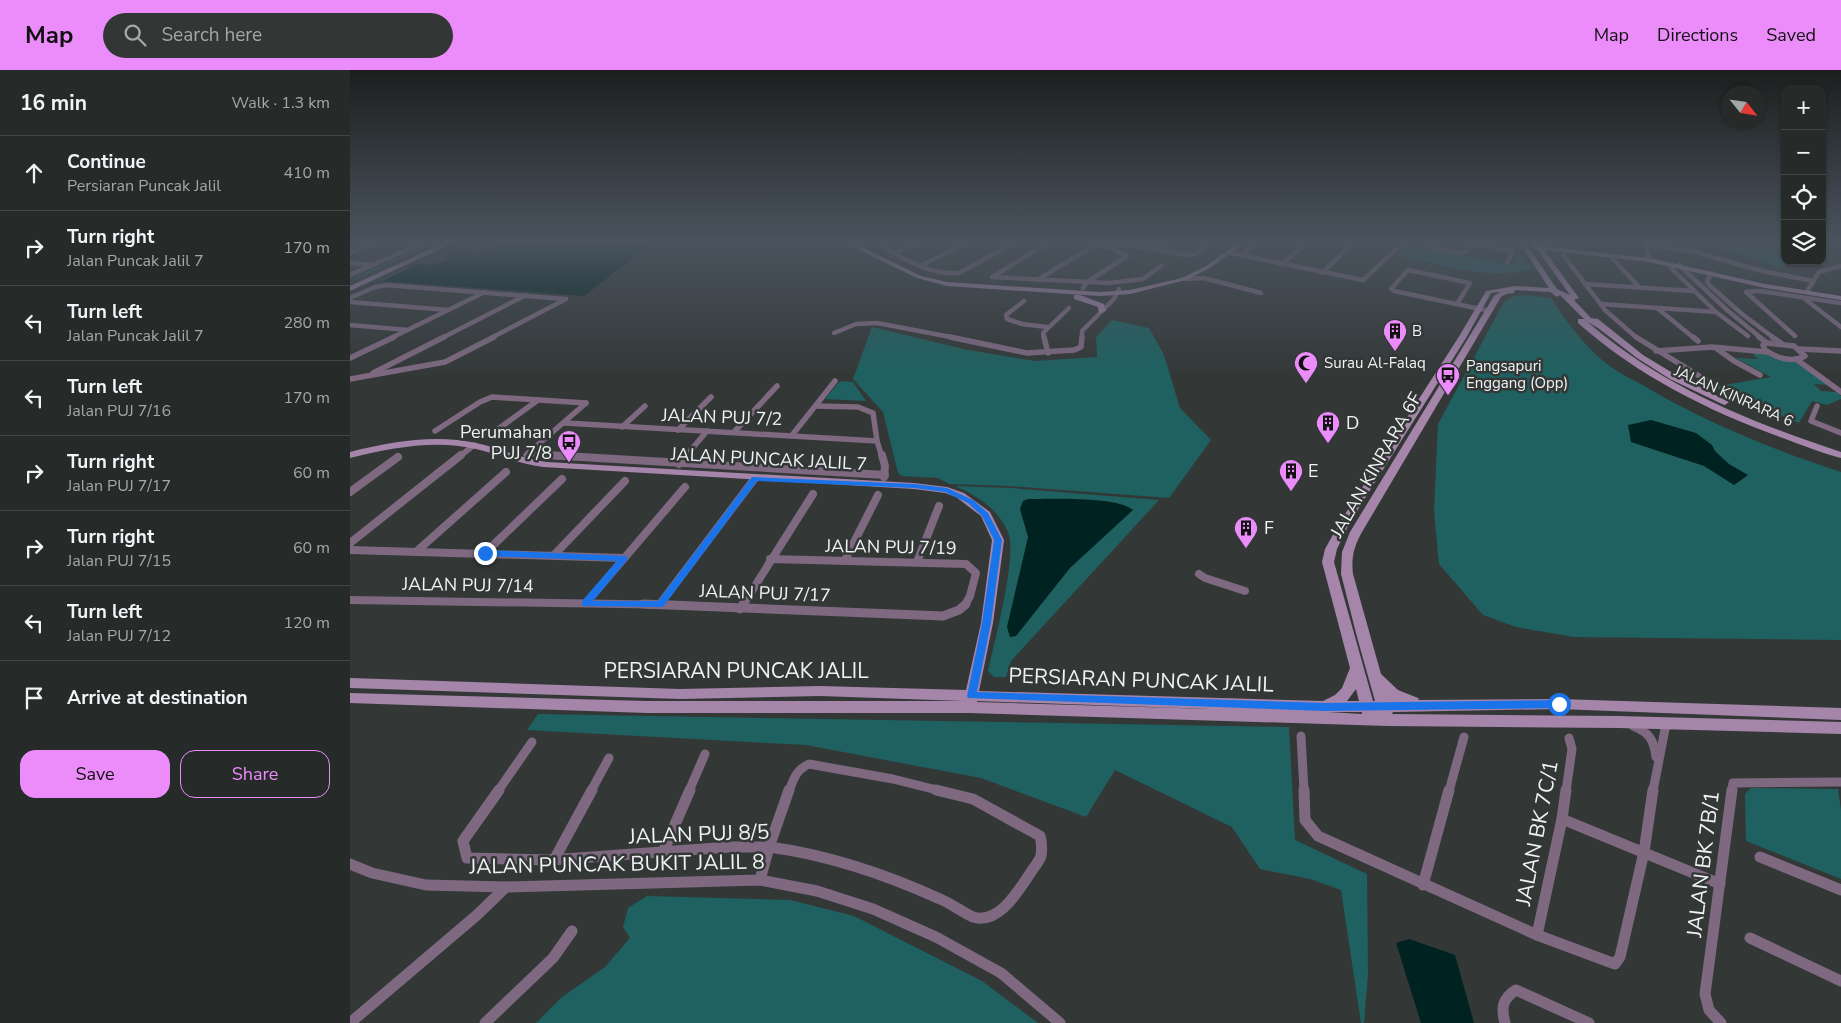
<!DOCTYPE html>
<meta charset="utf-8">
<style>
:root{--surface:#262a29;--page:#323635;--text:#f1f3f6;--muted:#a4a7a8;--line:#424646;--accent:#ec8cfa}
body{margin:0;font-family:"Nunito Sans",sans-serif;background:var(--page);color:var(--text)}
.controls{position:absolute;right:15px;top:15px;display:grid;overflow:hidden;border-radius:10px;box-shadow:0 1px 4px #0004}
.controls button{width:45px;height:45px;display:grid;place-items:center;padding:0;border:0;border-bottom:1px solid var(--line);background:var(--surface);color:var(--text);font:25px sans-serif}
.compass{position:absolute;left:1371px;top:15px;width:45px;height:45px;border-radius:50%;background:var(--surface);box-shadow:0 1px 4px #0004;rotate:120deg}
.stop{position:absolute;width:15px;height:15px;margin:-11px;border:4px solid #1a73e8;border-radius:50%;background:#fff}
.stop.end{background:#1a73e8;border-color:#fff;box-shadow:0 1px 5px #0008}
.list{margin:0;padding:0;list-style:none}
h2{display:flex;justify-content:space-between;align-items:center;height:65px;margin:0;padding:0 20px;font-size:21px}
h2 small{font-size:16px;font-weight:400;color:var(--muted)}
.list li{display:grid;grid-template-columns:32px 1fr auto;gap:15px;align-items:center;box-sizing:border-box;height:75px;padding:0 20px;border-top:1px solid var(--line)}
.list b{display:block;font-size:19px;white-space:nowrap}
.list p{margin:0;font-size:16px;white-space:nowrap;color:var(--muted)}
.list em{font-size:16px;font-style:normal;color:var(--muted)}
.actions{display:flex;gap:10px;padding:15px 20px}
.actions a{flex:1;padding:11px 0;border:1px solid var(--accent);border-radius:15px;text-align:center;font-size:18px;color:var(--accent)}
.actions .main{background:var(--accent);color:#111}
.icon{flex:none;width:28px;height:28px;fill:none;stroke:currentColor;stroke-width:2;stroke-linecap:round;stroke-linejoin:round}
.map{position:relative;flex:none;width:1491px;height:953px;overflow:hidden}
header{display:flex;align-items:center;gap:30px;box-sizing:border-box;height:70px;padding:0 25px;background:var(--accent);color:#111}
header strong{font-size:24px}
nav{display:flex;gap:28px;margin-inline-start:auto;font-size:18px}
.search{width:350px;height:45px;background:var(--page);display:flex;align-items:center;gap:12px;box-sizing:border-box;padding:0 18px;border-radius:28px;color:var(--muted);font-size:19px}
main{display:flex}
aside{flex:1;background:var(--surface)}
.map>svg:first-child{display:block}
</style>
<header>
<strong>Map</strong>
<div class="search"><svg class="icon" aria-label="search" viewBox="0 0 24 24"><circle cx="10" cy="10" r="6"/><path d="M15 15l6 6"/></svg>Search here</div>
<nav><a>Map</a><a>Directions</a><a>Saved</a></nav>
</header>
<main>
<aside>
<h2>16 min<small>Walk · 1.3 km</small></h2>
<ul class="list">
<li><svg class="icon" aria-label="ahead" viewBox="0 0 24 24"><path d="M12 20V5M6 11l6-6 6 6"/></svg><div><b>Continue</b><p>Persiaran Puncak Jalil</p></div><em>410 m</em></li>
<li><svg class="icon" aria-label="right" viewBox="0 0 24 24"><path d="M7 20v-9h11M14 6l5 5-5 5"/></svg><div><b>Turn right</b><p>Jalan Puncak Jalil 7</p></div><em>170 m</em></li>
<li><svg class="icon" aria-label="left" viewBox="0 0 24 24"><path d="M17 20v-9H6M10 6l-5 5 5 5"/></svg><div><b>Turn left</b><p>Jalan Puncak Jalil 7</p></div><em>280 m</em></li>
<li><svg class="icon" aria-label="left" viewBox="0 0 24 24"><path d="M17 20v-9H6M10 6l-5 5 5 5"/></svg><div><b>Turn left</b><p>Jalan PUJ 7/16</p></div><em>170 m</em></li>
<li><svg class="icon" aria-label="right" viewBox="0 0 24 24"><path d="M7 20v-9h11M14 6l5 5-5 5"/></svg><div><b>Turn right</b><p>Jalan PUJ 7/17</p></div><em>60 m</em></li>
<li><svg class="icon" aria-label="right" viewBox="0 0 24 24"><path d="M7 20v-9h11M14 6l5 5-5 5"/></svg><div><b>Turn right</b><p>Jalan PUJ 7/15</p></div><em>60 m</em></li>
<li><svg class="icon" aria-label="left" viewBox="0 0 24 24"><path d="M17 20v-9H6M10 6l-5 5 5 5"/></svg><div><b>Turn left</b><p>Jalan PUJ 7/12</p></div><em>120 m</em></li>
<li><svg class="icon" aria-label="arrive" viewBox="0 0 24 24"><path d="M6 21V4h12l-3 4 3 4H6"/></svg><div><b>Arrive at destination</b></div></li>
</ul>
<div class="actions"><a class="main">Save</a><a>Share</a></div>
</aside>
<div class="map">
<svg width="1491" height="953" viewBox="0 0 1491 953">
<rect width="100%" height="100%" fill="#333837"/>
<g fill="#1e6160">
<path d="M82 172H88L11 207 0 210Z"/>
<path d="M1058 172H1072L1069 175 1071 177 1161 195 1165 193 1167 185 1172 186 1182 199C1138 211 1091 194 1047 185Z"/>
<path d="M1362 172H1435V191H1445L1429 197 1373 179Z"/>
<path d="M1173 225 1201 228C1217 252 1234 276 1257 294 1269 303 1283 310 1296 317 1357 353 1424 380 1491 402V570L1224 567 1166 557 1133 545 1089 494 1084 441 1088 354 1154 232 1164 226Z"/>
<path d="M762 250 799 258 814 285 830 338 861 370 819 428 659 416 599 414 588 408 552 406 548 403 533 342 503 309 522 257 618 280 685 291 747 287 746 267Z"/>
<path d="M1401 282C1409 282 1441 289 1448 293 1458 299 1468 308 1478 315L1464 314 1471 321 1486 322 1491 326V329L1477 335 1462 331 1449 353 1363 317 1421 307 1386 288 1408 289Z"/>
<path d="M490 311 503 312 516 331 475 329Z"/>
<path d="M605 416 661 418 809 430 661 591 656 607H644L638 601C644 574 668 484 658 462 647 438 628 426 605 416Z"/>
<path d="M188 644 939 657 945 770 1017 804 1018 904 1014 953H1011L991 820 960 809 910 799 882 757 765 700 736 747 631 708 456 675 177 660Z"/>
<path d="M1401 718 1488 719 1491 740V809L1396 771 1395 724Z"/>
<path d="M297 826 440 830 504 846 632 911 688 953H186L212 927 255 897 280 868 273 857 278 838Z"/>
</g>
<g fill="#002221">
<path d="M157 172H304L234 226 33 211 67 194 84 195 100 188 94 187 103 182 131 185Z"/>
<path d="M1301 350 1346 363 1362 375 1365 381 1379 394 1398 405 1384 415 1354 396 1281 372 1278 355Z"/>
<path d="M678 429C700 429 767 426 783 440L720 498 666 566 660 567 657 557 678 467 670 439 673 431Z"/>
<path d="M1059 869 1105 885 1124 953H1071L1046 873Z"/>
</g>
<g fill="none" stroke-linecap="round" stroke-linejoin="round">
<g stroke="#7e6981" stroke-width="4.5">
<path d="M525 172C549 186 580 206 609 203L666 172"/>
<path d="M699 172 642 207 758 213 793 209 811 196"/>
<path d="M732 172 761 178 777 186 736 213 733 218"/>
<path d="M758 172 838 185 846 184 862 172"/>
<path d="M1078 172 1076 176 1112 183 1116 182 1123 172"/>
<path d="M1247 172 1248 175"/>
<path d="M1295 172 1299 190"/>
<path d="M1122 173 1161 181 1162 184 1157 193"/>
<path d="M1296 174 1345 182 1412 201 1463 211"/>
<path d="M804 180 815 172"/>
<path d="M0 183 26 172"/>
<path d="M546 183 569 172"/>
<path d="M880 183 1013 210 1054 172"/>
<path d="M892 185 908 172"/>
<path d="M1213 185 1255 240 1287 268"/>
<path d="M1263 189 1289 217"/>
<path d="M0 193 22 195"/>
<path d="M932 194 958 172"/>
<path d="M572 195 618 172"/>
<path d="M1329 195 1377 240 1411 268"/>
<path d="M1321 198 1366 242 1398 266"/>
<path d="M972 203 1004 172"/>
<path d="M1362 203 1357 211 1359 215 1392 244 1424 268"/>
<path d="M0 205 75 172"/>
<path d="M834 209 854 208 911 223"/>
<path d="M687 210 745 175"/>
<path d="M1235 214 1343 221"/>
<path d="M1458 220 1469 202 1491 196"/>
<path d="M0 228 25 217 36 215 216 229"/>
<path d="M1455 229 1491 257"/>
<path d="M674 231 656 245 657 249 672 254 697 257"/>
<path d="M0 232 98 240"/>
<path d="M1107 234 1120 213 1058 200 1041 219 1044 221 1140 241"/>
<path d="M1251 234 1366 242"/>
<path d="M1307 238 1344 268"/>
<path d="M0 255 58 260"/>
<path d="M484 263 506 254 527 253 606 268"/>
<path d="M1445 266 1396 222 1410 221 1491 233"/>
<path d="M41 268 135 222"/>
<path d="M92 268 176 225"/>
<path d="M141 268 216 229"/>
<path d="M694 268 693 263 719 238"/>
<path d="M732 268V261L764 229 769 219"/>
</g>
<g stroke="#7e6981" stroke-width="5.5">
<path d="M600 267 677 283 724 280 731 277 732 267"/>
<path d="M694 267 698 283"/>
<path d="M1286 267 1359 312"/>
<path d="M1343 267 1348 271"/>
<path d="M1409 267 1417 273"/>
<path d="M1422 267 1431 273"/>
<path d="M1417 273 1444 276 1455 286C1442 293 1427 288 1415 280L1413 275Z"/>
<path d="M1366 278 1384 291 1410 305"/>
<path d="M1449 279 1491 281"/>
<path d="M1306 281 1362 277 1418 282"/>
<path d="M0 288 44 267"/>
<path d="M1446 289 1491 322"/>
<path d="M23 303 94 267"/>
<path d="M0 309 95 292 144 267"/>
<path d="M466 336 508 337 523 343 527 371 532 387"/>
<path d="M1467 336 1461 351 1491 363"/>
<path d="M215 353 527 371"/>
<path d="M272 357 295 336"/>
<path d="M328 360 361 327"/>
<path d="M85 361 130 332 142 327 236 333"/>
<path d="M144 362 188 330"/>
<path d="M384 362 427 316"/>
<path d="M443 364 485 311"/>
<path d="M178 383 208 387"/>
<path d="M176 385 236 333"/>
<path d="M109 387 124 375"/>
<path d="M335 387 357 361"/>
</g>
<g stroke="#7e6981" stroke-width="8">
<path d="M197 385 535 405"/>
<path d="M532 385 535 396 534 407"/>
<path d="M329 394 336 385"/>
<path d="M0 422 48 387"/>
<path d="M0 473 111 385"/>
<path d="M0 480 274 488"/>
<path d="M67 481 156 402"/>
<path d="M135 483 212 409"/>
<path d="M204 485 275 411"/>
<path d="M420 489 616 494 626 503 620 526 615 535"/>
<path d="M495 490 528 425"/>
<path d="M567 492 589 436"/>
<path d="M849 504 855 508 895 521"/>
<path d="M0 530 334 535"/>
<path d="M236 533 335 417"/>
<path d="M310 534 405 408"/>
<path d="M393 535 463 424"/>
</g>
<g stroke="#7e6981" stroke-width="9">
<path d="M293 534 593 546 609 540 616 534"/>
<path d="M390 539 393 534"/>
<path d="M1283 656C1299 662 1304 670 1306 687"/>
<path d="M951 666 954 721"/>
<path d="M148 721 182 672"/>
<path d="M241 721 259 688"/>
<path d="M339 721 355 684"/>
<path d="M439 721C444 708 446 700 459 694L543 709 591 721"/>
<path d="M1099 721 1114 667"/>
<path d="M1216 721 1222 679 1219 668"/>
<path d="M1303 721 1316 654"/>
<path d="M1382 721 1383 713 1491 712"/>
</g>
<g stroke="#7e6981" stroke-width="11">
<path d="M149 720 113 771 117 788 201 790 380 777H419"/>
<path d="M954 720 955 750 968 766 1187 865 1265 894 1270 887 1294 782 1303 720"/>
<path d="M1212 749 1370 814"/>
<path d="M419 777C479 785 535 804 590 829 602 834 612 842 623 847 649 855 669 820 681 802 684 797 689 792 691 786 692 779 692 773 690 766L623 729 586 720"/>
<path d="M419 777 439 720"/>
<path d="M313 782 340 720"/>
<path d="M1410 787 1491 820"/>
<path d="M204 790 242 720"/>
<path d="M0 794 22 803 76 815 156 817 410 810 467 821 523 839 586 867 651 903 710 953"/>
<path d="M410 810 419 777"/>
<path d="M1073 815 1099 720"/>
<path d="M1187 865 1212 749 1216 720"/>
<path d="M1400 868 1491 911"/>
<path d="M0 953 127 845 156 817"/>
<path d="M135 953 203 888 222 861"/>
<path d="M1155 953C1151 938 1152 929 1166 920L1239 953"/>
<path d="M1371 953 1359 940 1355 924 1382 720"/>
</g>
<g fill="#a685ab" fill-rule="evenodd">
<path d="M96 172H105L0 221V216Z"/>
<path d="M493 172H502L571 206 597 212 750 222 780 220 832 208 856 196 889 172H897L860 198 836 210 780 224 750 226 597 216 567 208Z"/>
<path d="M1169 172H1175L1207 219 1220 225 1187 179 1183 178 1184 175 1182 172H1189L1191 176 1299 188 1415 214 1491 226V230L1415 218 1299 192 1194 180 1229 228 1224 230 1241 248 1248 249 1293 285 1326 305 1379 332 1375 335 1372 334 1320 309 1287 288 1248 258 1236 251 1210 225 1207 227 1200 222 1165 220 1164 223 1156 224 1151 227 1012 462C1004 476 1001 488 1003 504L1031 604 1048 620 1068 628 1069 630 1209 629 1491 638V650L1209 639 1043 642 1042 644 1269 646 1491 652V664L1269 658 1038 656 619 643H297L0 633V623L297 631H613L470 626 330 629 0 618V608L330 619 470 616 616 620 631 553 642 470 631 446 606 427 595 423 564 419 193 397C169 394 149 384 126 379 85 369 40 378 0 388V382C40 372 85 364 126 373 150 378 172 389 197 392L564 413 597 417 614 423 640 442 654 470 643 553 629 621 973 631 985 625 992 618 1000 598 972 492 975 479 990 452 1108 268 1136 221 1165 216 1199 218ZM1150 222 1144 226 1000 462 992 482 991 504 1007 567 1025 631H1023L984 492 987 479 1000 452 1116 268 1141 223ZM1006 619 1009 631H997ZM627 631 860 639 627 632ZM978 642H1012V644Z"/>
<path d="M724 225H730L754 234 756 241 749 243 748 237 724 229Z"/>
<path d="M1228 249H1234C1311 316 1395 350 1491 382V388C1471 383 1452 375 1433 368 1358 341 1288 306 1228 253Z"/>
</g>
</g>
<linearGradient id="sky" x2="0" y2="1"><stop stop-color="#1c1f1e"/><stop offset="0.56" stop-color="#4a535e"/><stop offset="1" stop-color="#4a535e" stop-opacity="0"/></linearGradient>
<rect width="1491" height="306" fill="url(#sky)"/>
<path fill="#1a73e8" d="M402 407 564 414 597 418 623 430 638 443 652 470 641 553 627 622 974 633 1209 630 1214 634 1209 638 974 641 618 628 617 626 632 553 644 470 632 446 618 433 595 422 564 418 407 411 313 537H310L232 536V531L267 491 135 486 131 483 135 480 277 486V490L243 531H308Z"/>
<defs>
<g id="building-pin" transform="scale(1.25)"><path d="M0 17L-7.5 6A9.5 9.5 0 1 1 7.5 6Z" fill="#ec8cfa" stroke="#333837"/><path d="M-4-6H4V6H1V3H-1V6H-4ZM-2.5-4.3h1.7v1.8h-1.7ZM.8-4.3h1.7v1.8H.8ZM-2.5-1h1.7V.8h-1.7ZM.8-1h1.7V.8H.8Z" fill="#111"/></g>
<g id="mosque-pin" transform="scale(1.25)"><path d="M0 17L-7.5 6A9.5 9.5 0 1 1 7.5 6Z" fill="#ec8cfa" stroke="#333837"/><path d="M3.5-4.9A6 6 0 1 0 3.5 4.9A5 5 0 1 1 3.5-4.9Z" fill="#111"/></g>
<g id="bus-pin" transform="scale(1.25)"><path d="M0 17L-7.5 6A9.5 9.5 0 1 1 7.5 6Z" fill="#ec8cfa" stroke="#333837"/><path d="M-5-6H5V4H4V6H2V4H-2V6H-4V4H-5ZM-3.5-4V0h7V-4ZM-3.5 1.2v1.5H-2V1.2ZM2 1.2v1.5H3.5V1.2Z" fill="#111"/></g>
</defs>
<g fill-rule="evenodd">
<use href="#building-pin" x="1045" y="261"/>
<use href="#mosque-pin" x="956" y="293"/>
<use href="#bus-pin" x="1098" y="305"/>
<use href="#building-pin" x="978" y="353"/>
<use href="#bus-pin" x="219" y="372"/>
<use href="#building-pin" x="941" y="401"/>
<use href="#building-pin" x="896" y="458"/>
</g>
<g text-anchor="middle" dominant-baseline="central" stroke-width="5" stroke-linejoin="round" paint-order="stroke">
<g font-size="15" fill="#f0f3f3" stroke="#333837" text-anchor="start">
<text x="1062" y="261">B</text>
<text x="974" y="293">Surau Al-Falaq</text>
<text x="1116" y="296">Pangsapuri<tspan x="1116" dy="17">Enggang (Opp)</tspan></text>
</g>
<g font-size="15" fill="#f0f3f3" stroke="#333837">
<text transform="translate(1384 326) rotate(24)">JALAN KINRARA 6</text>
</g>
<g font-size="18" fill="#f0f3f3" stroke="#333837">
<text transform="translate(372 347) rotate(2)">JALAN PUJ 7/2</text>
<text transform="translate(419 389) rotate(3)">JALAN PUNCAK JALIL 7</text>
<text transform="translate(1026 395) rotate(-60)">JALAN KINRARA 6F</text>
<text transform="translate(541 477) rotate(1)">JALAN PUJ 7/19</text>
<text transform="translate(118 515) rotate(1)">JALAN PUJ 7/14</text>
<text transform="translate(415 523) rotate(2)">JALAN PUJ 7/17</text>
</g>
<g font-size="18" fill="#f0f3f3" stroke="#333837" text-anchor="start">
<text x="996" y="353">D</text>
<text x="202" y="362" text-anchor="end">Perumahan<tspan x="202" dy="21">PUJ 7/8</tspan></text>
<text x="958" y="401">E</text>
<text x="914" y="458">F</text>
</g>
<g font-size="21" fill="#f0f3f3" stroke="#333837">
<text x="386" y="601">PERSIARAN PUNCAK JALIL</text>
<text transform="translate(791 610) rotate(2)">PERSIARAN PUNCAK JALIL</text>
<text transform="translate(1187 763) rotate(-79)">JALAN BK 7C/1</text>
<text transform="translate(349 764) rotate(-2)">JALAN PUJ 8/5</text>
<text transform="translate(267 794) rotate(-1)">JALAN PUNCAK BUKIT JALIL 8</text>
<text transform="translate(1353 794) rotate(-83)">JALAN BK 7B/1</text>
</g>
</g>
</svg>
<div class="controls">
<button>+</button>
<button>−</button>
<button><svg class="icon" aria-label="locate" viewBox="0 0 24 24"><circle cx="12" cy="12" r="6"/><path d="M12 2v4M12 18v4M2 12h4M18 12h4"/></svg></button>
<button><svg class="icon" aria-label="layers" viewBox="0 0 24 24"><path d="M12 4l9 5-9 5-9-5zM3 14l9 5 9-5"/></svg></button>
</div>
<svg class="compass" viewBox="-18 -18 36 36"><path d="M0-13l5 13h-10z" fill="#e53935"/><path d="M0 13l5-13h-10z" fill="#a4a7a8"/></svg>
<div class="stop" style="left:1209px;top:634px"></div>
<div class="stop end" style="left:135px;top:483px"></div>
</div>
</main>
